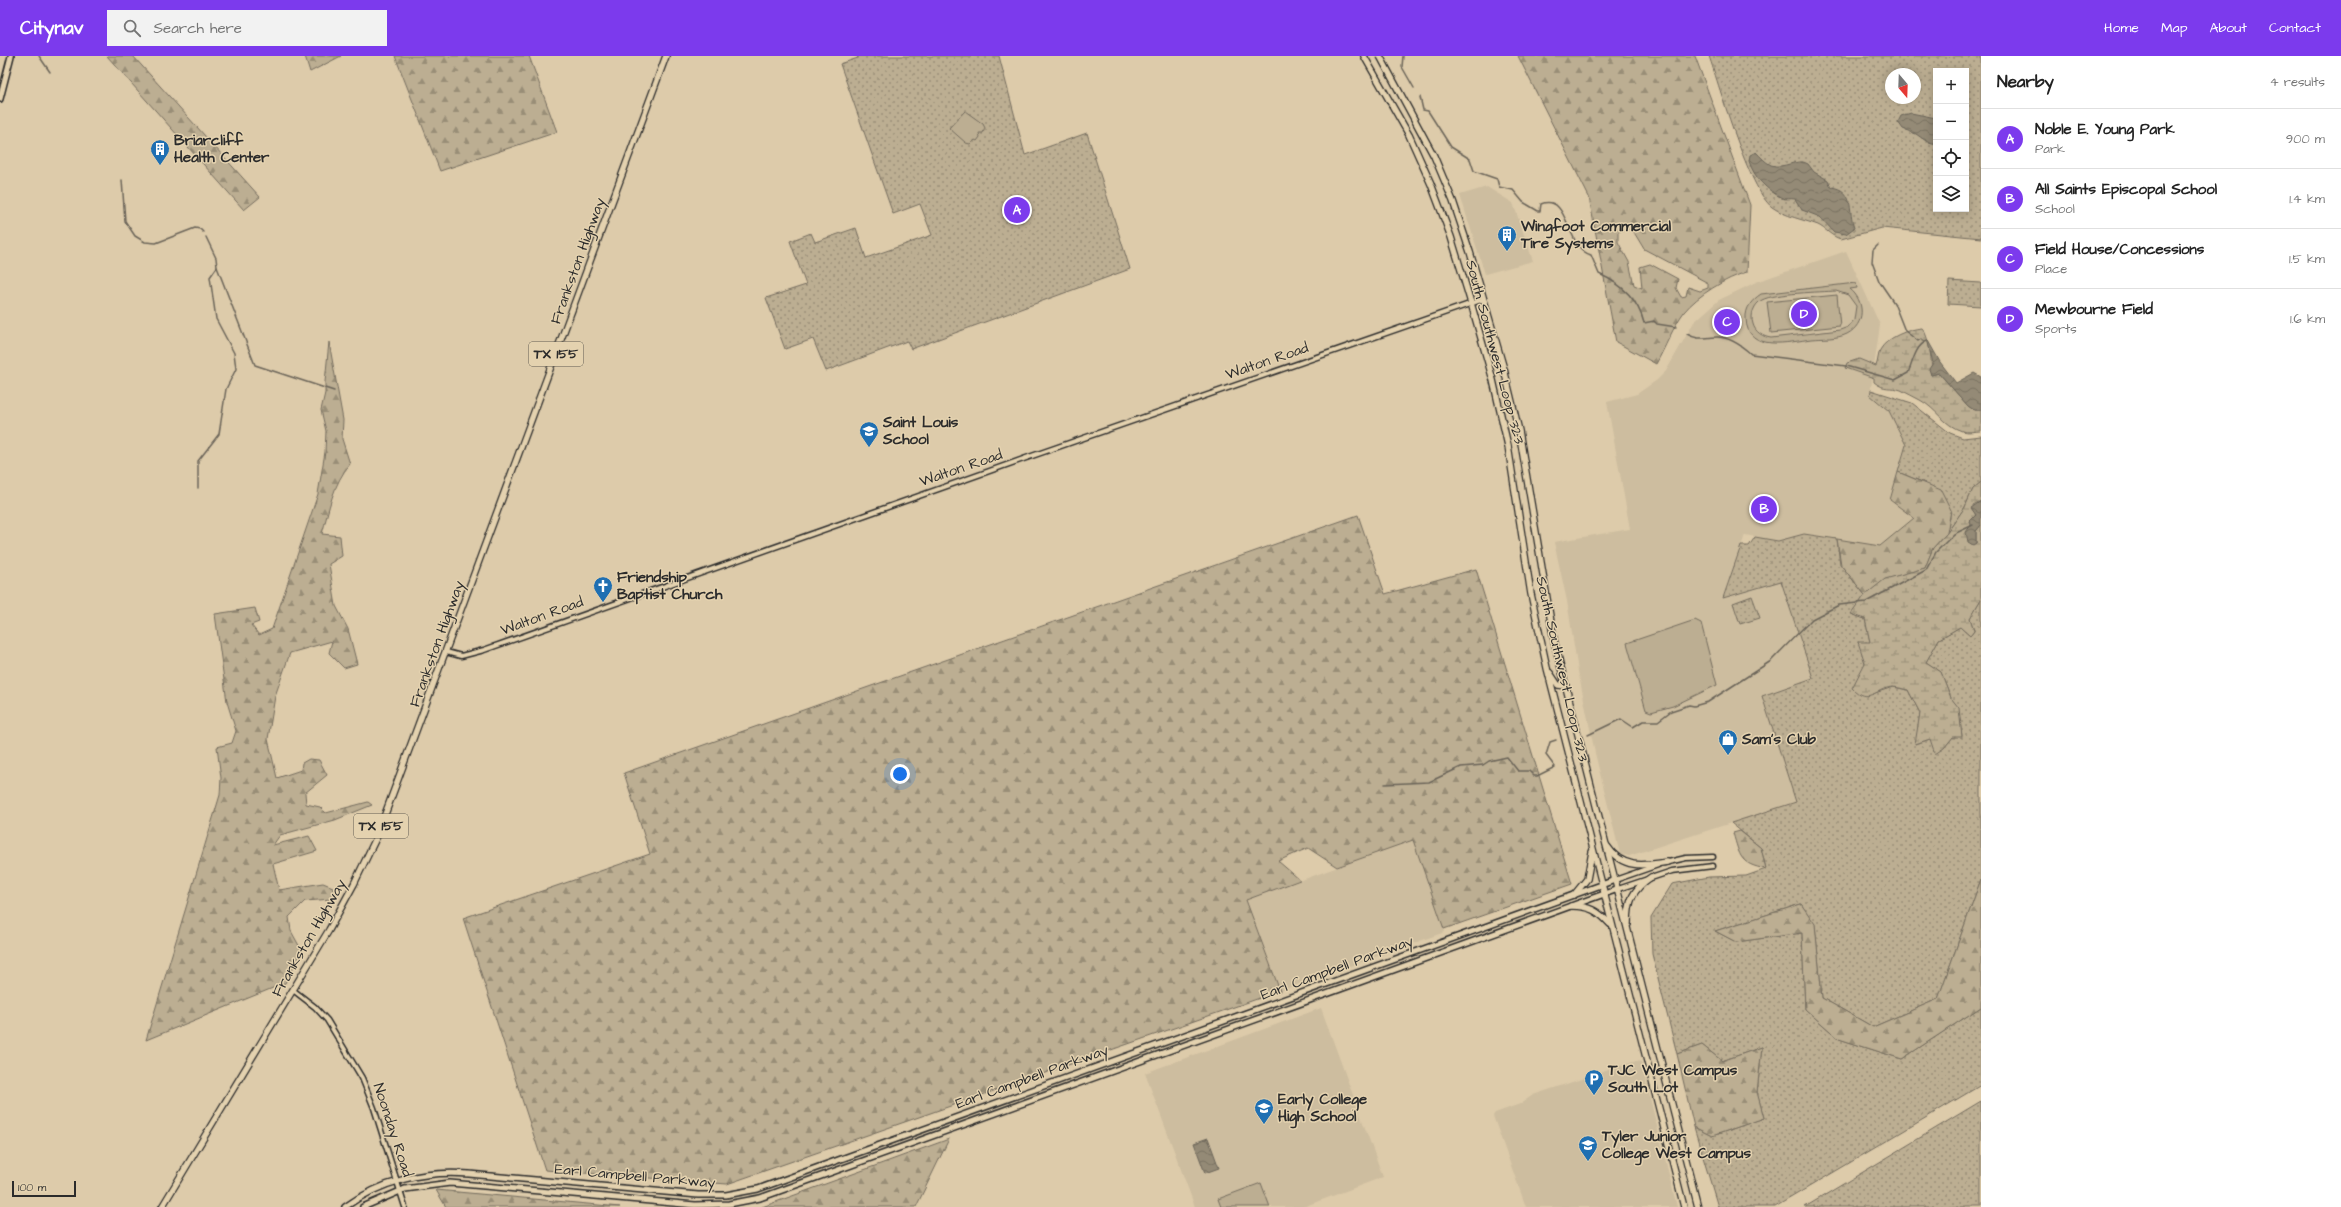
<!DOCTYPE html>
<meta charset="utf-8">
<style>
:root{--surface:#fff;--page:#f2f2f2;--text:#222;--muted:#767676;--line:#e0e0e0;--accent:#7c3aed}
body{margin:0;font-family:"Architects Daughter",sans-serif;background:var(--page);color:var(--text)}
.controls{position:absolute;right:12px;top:12px;display:grid;overflow:hidden;border-radius:0px;box-shadow:0 2px 10px #0003}
.controls button{width:36px;height:36px;display:grid;place-items:center;padding:0;border:0;border-bottom:1px solid var(--line);background:var(--surface);color:var(--text);font:20px sans-serif}
.compass{position:absolute;left:1885px;top:12px;width:36px;height:36px;border-radius:50%;background:var(--surface);box-shadow:0 2px 10px #0003;rotate:161deg}
.scale{position:absolute;left:12px;bottom:10px;width:64px;box-sizing:border-box;padding-left:4px;border:2px solid #2b2b2b;border-top:0;font-size:11px;line-height:14px;white-space:nowrap;color:#2b2b2b;-webkit-text-stroke:3px #e4d2af;paint-order:stroke}
.you{position:absolute;left:900px;top:718px;width:14px;height:14px;margin:-10px;border:3px solid #fff;border-radius:50%;background:#1a73e8;box-shadow:0 0 0 6px #1a73e833}
.badge{display:grid;place-items:center;width:26px;height:26px;border-radius:50%;background:var(--accent);color:#fff;font-size:13px;font-weight:700}
.pin{position:absolute;translate:-50% -50%;border:2px solid #fff;box-shadow:0 1px 4px #0006}
.list{margin:0;padding:0;list-style:none}
h2{display:flex;justify-content:space-between;align-items:center;height:52px;margin:0;padding:0 16px;font-size:17px}
h2 small{font-size:13px;font-weight:400;color:var(--muted)}
.list li{display:grid;grid-template-columns:26px 1fr auto;gap:12px;align-items:center;box-sizing:border-box;height:60px;padding:0 16px;border-top:1px solid var(--line)}
.list b{display:block;font-size:15px;white-space:nowrap}
.list p{margin:0;font-size:13px;white-space:nowrap;color:var(--muted)}
.list em{font-size:13px;font-style:normal;color:var(--muted)}
.icon{flex:none;width:22px;height:22px;fill:none;stroke:currentColor;stroke-width:2;stroke-linecap:round;stroke-linejoin:round}
.map{position:relative;flex:none;width:1981px;height:1151px;overflow:hidden}
header{display:flex;align-items:center;gap:24px;box-sizing:border-box;height:56px;padding:0 20px;background:var(--accent);color:#fff}
header strong{font-size:19px}
nav{display:flex;gap:22px;margin-inline-start:auto;font-size:14px}
.search{width:280px;height:36px;background:var(--page);display:flex;align-items:center;gap:10px;box-sizing:border-box;padding:0 14px;border-radius:0px;color:var(--muted);font-size:15px}
main{display:flex}
aside{flex:1;background:var(--surface)}
.map>svg:first-child{display:block}
</style>
<header>
<strong>Citynav</strong>
<div class="search"><svg class="icon" aria-label="search" viewBox="0 0 24 24"><circle cx="10" cy="10" r="6"/><path d="M15 15l6 6"/></svg>Search here</div>
<nav><a>Home</a><a>Map</a><a>About</a><a>Contact</a></nav>
</header>
<main>
<div class="map">
<svg width="1981" height="1151" viewBox="0 0 1981 1151">
<defs>
<pattern id="green-dots" width="8" height="8" patternUnits="userSpaceOnUse"><rect width="8" height="8" fill="#bcae92"/><path d="M2 2h.1M6 6h.1" fill="none" stroke="#998e77" stroke-width="1.8" stroke-linecap="round"/></pattern>
<pattern id="forest-firs" width="22" height="20" patternUnits="userSpaceOnUse"><rect width="22" height="20" fill="#bcae92"/><path d="M5 1l3.5 6h-7zM16 11l3.5 6h-7z" fill="#998e77"/></pattern>
<pattern id="wetland-marsh" width="20" height="14" patternUnits="userSpaceOnUse"><rect width="20" height="14" fill="#bcae92"/><path d="M1 5h8M5 5V1M11 12h8M15 12V8" fill="none" stroke="#998e77"/></pattern>
<pattern id="water-waves" width="16" height="10" patternUnits="userSpaceOnUse"><rect width="16" height="10" fill="#948a76"/><path d="M0 5q4-4 8 0t8 0" fill="none" stroke="#797161"/></pattern>
</defs>
<rect width="100%" height="100%" fill="#ddcbaa"/>
<filter id="ink" filterUnits="userSpaceOnUse"><feTurbulence type="fractalNoise" baseFrequency=".025" numOctaves="2"/><feDisplacementMap in="SourceGraphic" scale="8" xChannelSelector="R" yChannelSelector="G"/><feConvolveMatrix kernelMatrix="1 2 1 2 8 2 1 2 1" color-interpolation-filters="sRGB"/></filter>
<g filter="url(#ink)">
<g fill="#cdbd9f">
<path d="M1487 131 1513 147 1533 205 1485 218 1460 139Z"/>
<path d="M1846 195 1880 269 1870 339 1889 355 1906 390 1890 444 1914 462 1880 490 1806 478 1778 485 1745 479 1723 542 1781 524 1813 622 1762 640 1796 746 1629 800 1620 798 1595 697 1578 615 1567 545 1554 486 1630 473 1607 346 1637 338 1657 324 1666 315 1694 266 1719 244 1756 226Z"/>
<path d="M1413 784 1445 876 1280 935 1246 844Z"/>
<path d="M1321 952 1383 1121 1303 1151H1195L1145 1017Z"/>
<path d="M1636 1005 1641 1006 1677 1151H1526L1493 1060 1495 1057 1520 1048 1533 1039Z"/>
</g>
<g fill="url(#green-dots)" stroke="#746c5e" fill-rule="evenodd">
<path d="M857 0H999L1025 99 1087 77 1130 213 911 293 907 285 826 315 813 283 785 293 766 242 806 229 790 185 811 177 815 186 856 172 866 202 932 179 920 148 893 158 840 8 858 2Z"/>
<path d="M1709 0H1981V182L1882 172 1841 183C1832 181 1826 173 1818 169 1802 163 1786 161 1772 151 1749 134 1720 32 1709 0ZM1936 15H1966V153H1936ZM1891 18H1915V42H1891Z"/>
<path d="M1949 225 1981 227V250L1948 248Z"/>
<path d="M1871 334 1912 347 1950 377 1963 382 1981 380V426L1973 433 1965 451 1947 477 1951 454 1925 427 1898 416 1906 389 1889 355 1870 339Z"/>
<path d="M1804 478 1837 483 1840 508 1865 539 1852 558 1865 563 1870 586 1865 607 1866 640 1893 631 1908 634 1920 657 1916 688 1930 683 1944 692 1953 681 1962 680 1958 652 1951 642 1941 616 1926 606 1939 583 1960 571 1970 580 1974 575 1970 562 1981 543V823L1938 943 1873 971 1822 942 1815 869 1801 848 1715 875 1736 886 1802 877 1805 953 1839 983 1902 1003 1981 951V1029L1775 1151H1718L1694 1071 1712 1080 1764 1062 1757 1037 1762 991 1722 1005 1702 989 1677 998 1652 898 1651 862 1672 828 1709 821 1746 820 1766 813 1761 792 1731 767 1796 746 1762 640 1813 622 1781 525 1723 542 1741 490H1749L1755 481 1778 485Z"/>
<path d="M1752 540 1760 562 1740 568 1733 547Z"/>
<path d="M1981 1045V1151H1805Z"/>
</g>
<g fill="url(#forest-firs)" stroke="#746c5e" fill-rule="evenodd">
<path d="M107 0H133L260 141 244 154Z"/>
<path d="M305 0H341L310 16Z"/>
<path d="M395 0H529L557 76 440 115Z"/>
<path d="M1518 0H1695L1750 149 1747 216C1726 222 1698 239 1684 256 1673 271 1665 292 1656 308L1616 286 1589 141ZM1627 172 1635 178 1644 193 1708 227V232L1700 235 1688 231 1686 240 1681 241 1676 232 1678 223 1650 208 1640 211 1642 232 1634 229 1629 206 1618 186V176Z"/>
<path d="M329 286 343 364 342 383 350 408C333 428 329 453 322 478L340 480 342 500 329 508 336 550 348 573 357 608 344 612 329 597 332 585 290 597 275 640 268 683 277 722 301 714 302 707 309 703 319 704 327 719 305 737 306 748 320 751 326 757 368 746 372 749 335 764 280 779 273 789 309 780 317 795 273 808 279 834 323 827 333 831 332 843 305 845 289 861 291 875 302 895 285 927 146 984 220 739 221 722 217 691 232 687 236 675 227 646 215 558 255 552 259 566 251 569 259 579 272 573 318 438 325 396 326 375 321 354 325 337V326Z"/>
<path d="M1898 416 1941 434 1951 454 1947 477 1933 492 1925 512 1887 523 1865 539 1841 509 1837 483 1880 490 1914 462 1890 444Z"/>
<path d="M1358 459 1385 538 1476 513 1572 828 1444 873 1413 784 1337 811 1308 792 1278 805 1300 824 1246 844 1280 935 727 1128 545 1114 463 862 650 798 624 717Z"/>
<path d="M1740 775 1761 792 1766 813C1740 808 1740 801 1733 777Z"/>
<path d="M1981 823V951L1902 1003 1839 983 1805 953 1802 877 1736 886 1715 875 1801 848 1815 868 1822 942 1873 971 1938 943Z"/>
<path d="M1702 989 1722 1005 1762 991 1757 1036 1764 1062 1712 1080 1694 1071 1677 998Z"/>
<path d="M949 1083 916 1151H762Z"/>
<path d="M436 1134 620 1151H446Z"/>
</g>
<g fill="url(#wetland-marsh)" stroke="#746c5e">
<path d="M1922 272C1929 279 1933 309 1931 319L1939 317 1968 350 1974 354H1981V375C1975 375 1968 377 1962 375 1943 369 1937 353 1920 344 1914 341 1907 337 1901 334 1890 330 1885 335 1874 326V322L1845 312 1847 307 1859 303 1876 310C1878 305 1878 299 1880 294 1887 281 1909 273 1922 272Z"/>
<path d="M1981 426V445L1973 449 1976 459 1971 469 1976 487V475L1981 469V543L1970 562 1974 575 1970 580 1960 571 1939 583 1926 606 1941 616 1951 642 1959 652 1962 681H1953L1944 692 1935 698 1930 683 1915 688 1920 657 1908 634C1903 633 1897 631 1892 631 1875 633 1868 649 1852 632L1865 607 1858 586H1870L1865 563 1851 558 1865 539 1885 523 1925 512 1933 492 1947 477 1965 451 1973 433Z"/>
</g>
<g fill="#bcae92" stroke="#746c5e" fill-rule="evenodd">
<path d="M965 55 983 68 985 72 983 77H979L980 81 977 85 975 84 970 88 966 87 949 72Z"/>
<path d="M1856 227 1857 232 1850 233C1865 245 1866 268 1847 278 1837 283 1822 282 1811 283 1790 286 1747 297 1746 263 1745 252 1752 244 1761 238ZM1836 235 1848 239 1856 250 1854 264 1848 271 1840 274 1771 282C1763 281 1755 276 1753 268 1750 259 1754 248 1762 244 1775 237 1820 236 1836 235Z"/>
<path d="M1837 239 1840 270 1771 277 1767 246Z"/>
<path d="M1695 564 1701 567 1717 629 1673 650 1651 656 1646 654 1627 587Z"/>
<path d="M1261 1127 1270 1151H1221L1218 1143Z"/>
</g>
<g fill="url(#water-waves)" stroke="#6a6458">
<path d="M1911 57 1936 62V89L1929 87 1916 78 1903 73 1898 66 1901 60Z"/>
<path d="M1756 96C1761 101 1765 106 1771 109 1784 114 1798 101 1808 108L1814 116 1828 124 1831 131C1855 134 1848 154 1854 172L1846 178 1834 176 1820 161 1802 154 1795 143C1791 142 1785 144 1782 142 1767 134 1754 122 1749 105L1750 99Z"/>
<path d="M1927 283 1940 306 1956 327 1974 317 1981 321V354H1974L1968 350 1939 317 1931 319 1929 313 1933 307Z"/>
<path d="M1981 445V469L1976 475V487L1973 489 1968 486 1966 476 1971 469 1970 465 1976 459 1971 452Z"/>
<path d="M1208 1082 1219 1112 1205 1117 1194 1087Z"/>
</g>
<g fill="none" stroke-linecap="round" stroke-linejoin="round">
<g stroke="#6a6458" stroke-width="1.5">
<path d="M39 0 50 16"/>
<path d="M1403 0 1402 11 1414 32"/>
<path d="M1420 41 1423 54 1428 55 1451 91 1470 103 1474 115 1497 123 1499 131 1513 134 1523 146 1538 155H1540L1541 148C1570 137 1565 192 1591 199L1599 218C1622 228 1638 243 1644 267L1654 265 1657 268 1676 271"/>
<path d="M122 124 125 165 135 180 145 186 156 187 195 172 200 173 203 176"/>
<path d="M206 181 216 202 217 211 255 309 334 335"/>
<path d="M1878 189 1873 194 1872 206 1879 225 1894 247 1905 275 1918 285 1921 283 1924 286"/>
<path d="M1687 278C1699 285 1704 281 1717 281 1730 281 1741 289 1751 298L1846 310 1895 324 1908 317C1913 306 1915 290 1927 285"/>
<path d="M198 432V405L219 378 226 333 236 313 234 297 216 263 210 221 217 211"/>
<path d="M1588 679 1621 663 1633 671 1643 665H1658L1671 655 1689 649 1694 650 1708 646 1771 605 1812 563 1839 549 1866 546 1926 514 1936 496 1954 478 1973 469"/>
<path d="M1385 728 1429 726 1461 711 1483 709 1489 705 1507 701 1518 715H1529L1534 720H1537L1555 711 1546 699 1550 686 1556 684"/>
</g>
<g stroke="#2b2b2b" stroke-width="7">
<g id="tertiary">
<path d="M446 596 461 600 484 594 1029 401 1484 243"/>
<path d="M1664 807 1686 802 1713 801"/>
<path d="M1615 824 1658 809"/>
<path d="M1618 833 1672 815 1713 810"/>
<path d="M293 934 315 951 327 964 362 1022 374 1052 405 1151"/>
</g>
</g>
<g stroke="#2b2b2b" stroke-width="8">
<g id="secondary">
<path d="M0 43 11 0"/>
<path d="M345 1151C381 1125 425 1114 469 1118L698 1139H726L758 1133 1615 824"/>
<path d="M363 1151 405 1133 450 1127 695 1149 729 1148 760 1142 1618 833"/>
</g>
</g>
<g stroke="#2b2b2b" stroke-width="8">
<path id="primary" d="M162 1151 329 874 354 828 377 780 666 0"/>
</g>
<g stroke="#2b2b2b" stroke-width="8">
<g id="trunk">
<path d="M1364 0 1409 79 1431 128 1451 181 1471 247 1493 324 1508 390 1531 538 1547 612 1684 1151"/>
<path d="M1380 0 1434 100 1453 145 1470 196 1504 313 1519 375 1554 584 1698 1151"/>
<path d="M1550 617 1558 629 1566 630"/>
<path d="M1607 790C1622 813 1643 810 1667 806"/>
<path d="M1574 839 1587 823 1592 796"/>
<path d="M1571 850C1590 850 1598 855 1610 868"/>
<path d="M1628 868C1628 845 1632 834 1651 821"/>
</g>
</g>
<use href="#tertiary" stroke="#e4d2af" stroke-width="4"/>
<use href="#secondary" stroke="#e4d2af" stroke-width="5"/>
<use href="#primary" stroke="#e4d2af" stroke-width="5.5"/>
<use href="#trunk" stroke="#e4d2af" stroke-width="5.5"/>
</g>
</g>
<defs>
<g id="building-pin" transform="scale(1)"><path d="M0 17L-7.5 6A9.5 9.5 0 1 1 7.5 6Z" fill="#1f6fb2" stroke="#e4d2af"/><path d="M-4-6H4V6H1V3H-1V6H-4ZM-2.5-4.3h1.7v1.8h-1.7ZM.8-4.3h1.7v1.8H.8ZM-2.5-1h1.7V.8h-1.7ZM.8-1h1.7V.8H.8Z" fill="#fff"/></g>
<g id="school-pin" transform="scale(1)"><path d="M0 17L-7.5 6A9.5 9.5 0 1 1 7.5 6Z" fill="#1f6fb2" stroke="#e4d2af"/><path d="M0-5L7-2L0 1L-7-2ZM-4 1L0 2.5L4 1V4Q0 6-4 4Z" fill="#fff"/></g>
<g id="church-pin" transform="scale(1)"><path d="M0 17L-7.5 6A9.5 9.5 0 1 1 7.5 6Z" fill="#1f6fb2" stroke="#e4d2af"/><path d="M-1.2-6h2.4v3.5h3.3v2.4h-3.3V6h-2.4V-.1h-3.3v-2.4h3.3Z" fill="#fff"/></g>
<g id="shop-pin" transform="scale(1)"><path d="M0 17L-7.5 6A9.5 9.5 0 1 1 7.5 6Z" fill="#1f6fb2" stroke="#e4d2af"/><path d="M-5-2.5h2.3a2.7 3.5 0 0 1 5.4 0H5L5.5 6h-11ZM-1.5-2.5h3a1.5 2.3 0 0 0-3 0Z" fill="#fff"/></g>
<g id="parking-pin" transform="scale(1)"><path d="M0 17L-7.5 6A9.5 9.5 0 1 1 7.5 6Z" fill="#1f6fb2" stroke="#e4d2af"/><path d="M-3.5-5.5H1a3.5 3.5 0 0 1 0 7H-1V5.5H-3.5ZM-1-3.4V-.6H.8a1.4 1.4 0 0 0 0-2.8Z" fill="#fff"/></g>
<g id="university-pin" transform="scale(1)"><path d="M0 17L-7.5 6A9.5 9.5 0 1 1 7.5 6Z" fill="#1f6fb2" stroke="#e4d2af"/><path d="M0-5L7-2L0 1L-7-2ZM-4 1L0 2.5L4 1V4Q0 6-4 4Z" fill="#fff"/></g>
</defs>
<g fill-rule="evenodd">
<use href="#building-pin" x="160" y="93"/>
<use href="#building-pin" x="1507" y="179"/>
<use href="#school-pin" x="869" y="375"/>
<use href="#church-pin" x="603" y="530"/>
<use href="#shop-pin" x="1728" y="683"/>
<use href="#parking-pin" x="1594" y="1023"/>
<use href="#school-pin" x="1264" y="1052"/>
<use href="#university-pin" x="1588" y="1089"/>
</g>
<g text-anchor="middle" dominant-baseline="central" stroke-width="3" stroke-linejoin="round" paint-order="stroke">
<g fill="#e4d2af" stroke="#625d53" stroke-width="1">
<rect x="529" y="286" width="54" height="24" rx="3"/>
<rect x="354" y="758" width="54" height="24" rx="3"/>
</g>
<g font-size="14" font-weight="bold" fill="#2b2b2b">
<text x="556" y="298">TX 155</text>
<text x="381" y="770">TX 155</text>
</g>
<g font-size="15" font-weight="bold" fill="#2b2b2b" stroke="#e4d2af" text-anchor="start">
<text x="174" y="84">Briarcliff<tspan x="174" dy="17">Health Center</tspan></text>
<text x="1521" y="170">Wingfoot Commercial<tspan x="1521" dy="17">Tire Systems</tspan></text>
<text x="883" y="366">Saint Louis<tspan x="883" dy="17">School</tspan></text>
<text x="617" y="521">Friendship<tspan x="617" dy="17">Baptist Church</tspan></text>
<text x="1742" y="683">Sam's Club</text>
<text x="1608" y="1014">TJC West Campus<tspan x="1608" dy="17">South Lot</tspan></text>
<text x="1278" y="1043">Early College<tspan x="1278" dy="17">High School</tspan></text>
<text x="1602" y="1080">Tyler Junior<tspan x="1602" dy="17">College West Campus</tspan></text>
</g>
<g font-size="15" fill="#2b2b2b" stroke="#e4d2af">
<text transform="translate(578 205) rotate(-70)">Frankston Highway</text>
<text transform="translate(1495 296) rotate(75)">South Southwest Loop 323</text>
<text transform="translate(1267 305) rotate(-19)">Walton Road</text>
<text transform="translate(961 412) rotate(-19)">Walton Road</text>
<text transform="translate(542 560) rotate(-20)">Walton Road</text>
<text transform="translate(437 588) rotate(-70)">Frankston Highway</text>
<text transform="translate(1562 613) rotate(77)">South Southwest Loop 323</text>
<text transform="translate(309 882) rotate(-60)">Frankston Highway</text>
<text transform="translate(1337 912) rotate(-20)">Earl Campbell Parkway</text>
<text transform="translate(1032 1021) rotate(-20)">Earl Campbell Parkway</text>
<text transform="translate(393 1074) rotate(72)">Noonday Road</text>
<text transform="translate(635 1120) rotate(5)">Earl Campbell Parkway</text>
</g>
</g>
</svg>
<div class="controls">
<button>+</button>
<button>−</button>
<button><svg class="icon" aria-label="locate" viewBox="0 0 24 24"><circle cx="12" cy="12" r="6"/><path d="M12 2v4M12 18v4M2 12h4M18 12h4"/></svg></button>
<button><svg class="icon" aria-label="layers" viewBox="0 0 24 24"><path d="M12 4l9 5-9 5-9-5zM3 14l9 5 9-5"/></svg></button>
</div>
<svg class="compass" viewBox="-18 -18 36 36"><path d="M0-13l5 13h-10z" fill="#e53935"/><path d="M0 13l5-13h-10z" fill="#767676"/></svg>
<div class="scale">100 m</div>
<div class="you"></div>
<div class="pin badge" style="left:1017px;top:154px">A</div>
<div class="pin badge" style="left:1764px;top:453px">B</div>
<div class="pin badge" style="left:1727px;top:266px">C</div>
<div class="pin badge" style="left:1804px;top:258px">D</div>
</div>
<aside>
<h2>Nearby<small>4 results</small></h2>
<ul class="list">
<li><span class="badge">A</span><div><b>Noble E. Young Park</b><p>Park</p></div><em>900 m</em></li>
<li><span class="badge">B</span><div><b>All Saints Episcopal School</b><p>School</p></div><em>1.4 km</em></li>
<li><span class="badge">C</span><div><b>Field House/Concessions</b><p>Place</p></div><em>1.5 km</em></li>
<li><span class="badge">D</span><div><b>Mewbourne Field</b><p>Sports</p></div><em>1.6 km</em></li>
</ul>
</aside>
</main>
